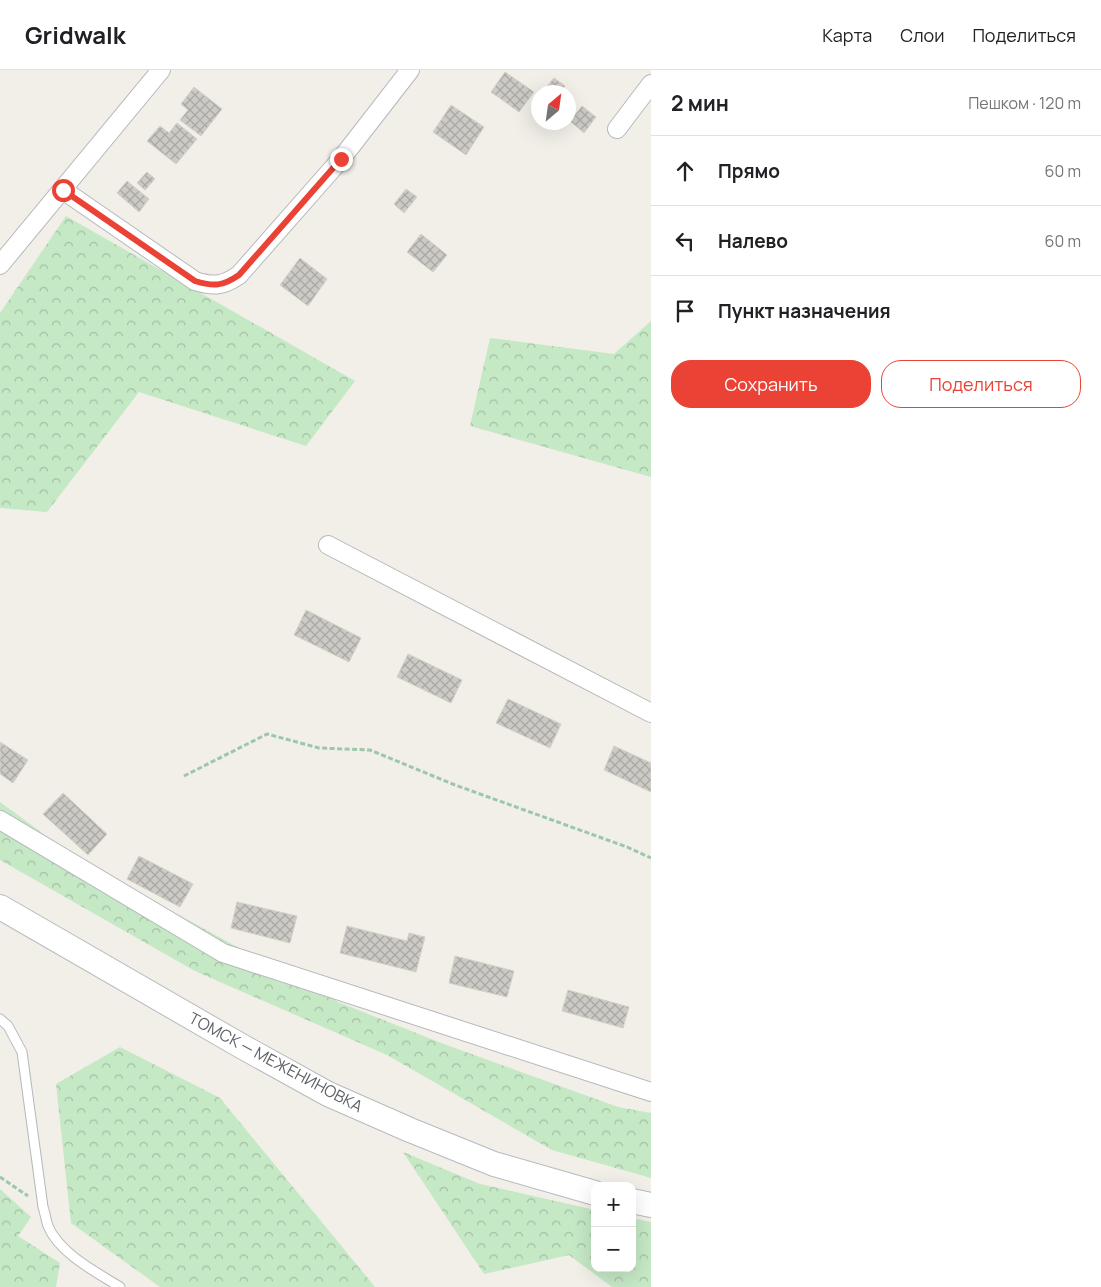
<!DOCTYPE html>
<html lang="ru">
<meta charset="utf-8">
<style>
:root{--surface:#fff;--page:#f2f2f2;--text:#202124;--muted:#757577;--line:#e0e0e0;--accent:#ea4335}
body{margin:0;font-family:Manrope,sans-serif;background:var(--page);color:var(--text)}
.controls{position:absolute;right:15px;bottom:15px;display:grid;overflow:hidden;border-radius:10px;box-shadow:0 5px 20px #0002}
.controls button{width:45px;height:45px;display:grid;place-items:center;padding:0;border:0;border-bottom:1px solid var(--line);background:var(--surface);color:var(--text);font:25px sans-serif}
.compass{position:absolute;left:531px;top:15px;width:45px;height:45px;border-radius:50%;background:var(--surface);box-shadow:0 5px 20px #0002;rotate:29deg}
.stop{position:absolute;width:15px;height:15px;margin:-11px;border:4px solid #ea4335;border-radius:50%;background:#fff}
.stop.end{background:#ea4335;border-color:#fff;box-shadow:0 1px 5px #0008}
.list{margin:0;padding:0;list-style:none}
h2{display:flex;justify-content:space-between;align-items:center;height:65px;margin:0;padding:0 20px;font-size:21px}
h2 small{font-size:16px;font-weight:400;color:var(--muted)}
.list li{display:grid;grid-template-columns:32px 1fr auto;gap:15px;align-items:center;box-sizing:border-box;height:70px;padding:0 20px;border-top:1px solid var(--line)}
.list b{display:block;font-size:19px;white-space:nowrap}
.list em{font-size:16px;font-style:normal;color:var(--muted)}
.actions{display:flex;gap:10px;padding:15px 20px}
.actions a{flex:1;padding:11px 0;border:1px solid var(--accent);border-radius:20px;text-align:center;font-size:18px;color:var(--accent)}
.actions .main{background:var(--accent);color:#fff}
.icon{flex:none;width:28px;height:28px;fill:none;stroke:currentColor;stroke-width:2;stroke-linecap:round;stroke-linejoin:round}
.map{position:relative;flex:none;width:651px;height:1217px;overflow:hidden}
header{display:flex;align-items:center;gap:30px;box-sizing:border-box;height:70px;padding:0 25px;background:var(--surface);border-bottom:1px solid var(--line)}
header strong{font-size:24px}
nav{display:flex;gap:28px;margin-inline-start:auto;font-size:18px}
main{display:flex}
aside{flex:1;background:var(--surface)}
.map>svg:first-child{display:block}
</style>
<header>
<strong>Gridwalk</strong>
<nav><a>Карта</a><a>Слои</a><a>Поделиться</a></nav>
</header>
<main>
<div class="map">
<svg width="651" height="1217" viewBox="0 0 651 1217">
<defs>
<pattern id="forest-crowns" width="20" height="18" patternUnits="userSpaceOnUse" patternTransform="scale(1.25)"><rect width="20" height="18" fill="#c5e8c5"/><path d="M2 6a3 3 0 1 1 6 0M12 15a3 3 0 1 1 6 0" fill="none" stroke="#a3c0a4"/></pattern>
<pattern id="building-cross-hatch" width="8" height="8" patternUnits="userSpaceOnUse" patternTransform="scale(1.25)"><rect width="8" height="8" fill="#cccac5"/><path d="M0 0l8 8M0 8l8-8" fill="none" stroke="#a9a8a4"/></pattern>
</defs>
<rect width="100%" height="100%" fill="#f1efe8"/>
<g fill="url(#forest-crowns)">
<path d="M66 146 355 311 306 376 139 322 47 442 0 438V243Z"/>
<path d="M651 251V407L470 356 490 268 614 284Z"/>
<path d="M0 732 82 792 338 932 444 974 618 1037 651 1043V1108L552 1080 387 985 195 901 0 790Z"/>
<path d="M120 977 220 1028 375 1217H160L71 1153 56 1014Z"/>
<path d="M403 1082 480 1114 595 1140V1198H632V1148L651 1152V1217H612L569 1185 484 1204Z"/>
<path d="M0 1119 31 1147 18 1166 60 1193 56 1217H0Z"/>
</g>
<g fill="url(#building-cross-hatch)" stroke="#d6d1c6">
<path d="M505 2 534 22 519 42 491 22Z"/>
<path d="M554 8 565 16 560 22H542Z"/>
<path d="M194 17 222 39 201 66 180 50 188 40 181 34Z"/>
<path d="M451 35 484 57 466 85 433 62Z"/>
<path d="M582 36 596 47 584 63 570 51Z"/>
<path d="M177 53 197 69 176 94 147 71 160 56 169 63Z"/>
<path d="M147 102 155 109 145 120 137 113Z"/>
<path d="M127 111 149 129 139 142 117 123Z"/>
<path d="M406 119 417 127 404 143 394 134Z"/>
<path d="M421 164 447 185 433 202 407 182Z"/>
<path d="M300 188 327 209 308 236 280 215Z"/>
<path d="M306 540 361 568 349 592 294 565Z"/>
<path d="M408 584 462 610 451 633 397 607Z"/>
<path d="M508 629 561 654 550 678 496 653Z"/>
<path d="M0 672 28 690 13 713 0 704Z"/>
<path d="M614 676 651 693V722L604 700Z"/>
<path d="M63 723 107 764 88 785 43 744Z"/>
<path d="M139 786 193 814 180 837 127 809Z"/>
<path d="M237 832 297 846 290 873 231 858Z"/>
<path d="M347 856 407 871 409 863 425 867 416 902 340 883Z"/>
<path d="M455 886 514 901 507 927 449 913Z"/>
<path d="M568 920 629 937 623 958 562 941Z"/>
</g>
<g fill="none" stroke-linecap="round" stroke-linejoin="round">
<g stroke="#b5b8bc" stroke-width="11">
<path id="lane" d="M0 949 8 956 22 982 43 1137C45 1143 46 1150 48 1156 59 1183 96 1202 120 1217"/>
</g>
<g stroke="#b5b8bc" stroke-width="20">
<g id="street">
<path d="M617 59 651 14"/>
<path d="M63 120 195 211C214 217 223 216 239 205L341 89 410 0"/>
<path d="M0 195 161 0"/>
<path d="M328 475 651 643"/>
<path d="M0 750 223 883 651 1022"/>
</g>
</g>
<g stroke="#b6babf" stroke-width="26">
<g id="secondary">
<path d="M0 837 243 977 328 1024 410 1060 494 1094 595 1123"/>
<path d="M632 1131 651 1135"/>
</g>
</g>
<g stroke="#9cc7a9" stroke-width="3" stroke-dasharray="5 2.5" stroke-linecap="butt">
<path d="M184 706 267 664 319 678 370 680 455 715 627 777 651 788"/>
<path d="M0 1107 28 1126"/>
</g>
<use href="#lane" stroke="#fff" stroke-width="9"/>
<use href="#street" stroke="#fff" stroke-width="18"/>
<use href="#secondary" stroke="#fff" stroke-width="24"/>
</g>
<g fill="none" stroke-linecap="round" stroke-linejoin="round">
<path stroke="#ea4335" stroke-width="6" d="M63 120 195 211C214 217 223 216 239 205L341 89"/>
</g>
<g text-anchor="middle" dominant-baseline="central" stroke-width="4.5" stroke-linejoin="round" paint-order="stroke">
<g font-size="16" fill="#5f6368" stroke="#fff">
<text transform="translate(276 992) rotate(28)">ТОМСК — МЕЖЕНИНОВКА</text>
</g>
</g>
</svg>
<div class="controls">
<button>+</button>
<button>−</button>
</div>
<svg class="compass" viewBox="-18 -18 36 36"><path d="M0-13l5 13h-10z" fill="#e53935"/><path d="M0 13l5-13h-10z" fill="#757577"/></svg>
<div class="stop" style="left:63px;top:120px"></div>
<div class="stop end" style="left:341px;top:89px"></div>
</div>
<aside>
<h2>2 мин<small>Пешком · 120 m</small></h2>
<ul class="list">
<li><svg class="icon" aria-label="ahead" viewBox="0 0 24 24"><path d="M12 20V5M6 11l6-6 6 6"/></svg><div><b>Прямо</b></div><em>60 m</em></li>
<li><svg class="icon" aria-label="left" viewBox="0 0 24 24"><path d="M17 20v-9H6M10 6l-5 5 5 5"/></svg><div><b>Налево</b></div><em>60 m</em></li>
<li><svg class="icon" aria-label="arrive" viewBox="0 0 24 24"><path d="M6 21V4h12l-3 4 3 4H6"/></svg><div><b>Пункт назначения</b></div></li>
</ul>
<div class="actions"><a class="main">Сохранить</a><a>Поделиться</a></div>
</aside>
</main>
